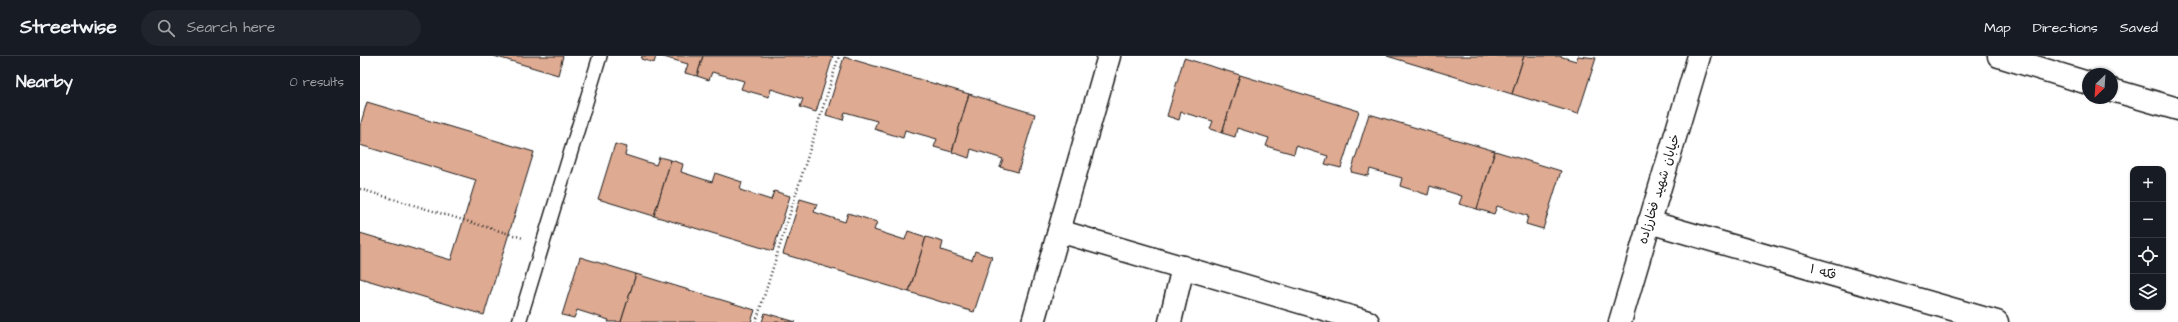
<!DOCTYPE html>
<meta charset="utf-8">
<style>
:root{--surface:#171b24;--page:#20242c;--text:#f1f3f6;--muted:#9ea1a6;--line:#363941}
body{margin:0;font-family:"Architects Daughter","Playpen Sans Arabic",sans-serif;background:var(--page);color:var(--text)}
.controls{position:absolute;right:12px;bottom:12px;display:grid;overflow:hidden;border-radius:8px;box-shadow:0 1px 3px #0004}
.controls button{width:36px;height:36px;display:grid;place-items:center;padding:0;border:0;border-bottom:1px solid var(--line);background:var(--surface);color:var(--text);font:20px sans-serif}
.compass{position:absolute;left:1722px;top:12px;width:36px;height:36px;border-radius:50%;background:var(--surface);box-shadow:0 1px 3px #0004;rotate:205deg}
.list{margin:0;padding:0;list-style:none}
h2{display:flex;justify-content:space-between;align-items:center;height:52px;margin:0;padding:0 16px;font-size:17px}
h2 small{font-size:13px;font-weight:400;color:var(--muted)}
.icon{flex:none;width:22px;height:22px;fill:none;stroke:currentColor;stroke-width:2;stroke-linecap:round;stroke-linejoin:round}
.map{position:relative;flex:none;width:1818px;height:266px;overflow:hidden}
header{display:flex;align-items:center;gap:24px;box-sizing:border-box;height:56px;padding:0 20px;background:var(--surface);border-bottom:1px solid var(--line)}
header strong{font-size:19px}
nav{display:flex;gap:22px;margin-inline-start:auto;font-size:14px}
.search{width:280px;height:36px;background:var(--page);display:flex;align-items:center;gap:10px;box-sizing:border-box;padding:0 14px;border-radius:22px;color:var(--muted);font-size:15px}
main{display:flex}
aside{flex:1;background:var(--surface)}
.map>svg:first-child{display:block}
</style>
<header>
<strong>Streetwise</strong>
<div class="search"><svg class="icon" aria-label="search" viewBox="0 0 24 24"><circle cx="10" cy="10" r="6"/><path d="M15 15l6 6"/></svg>Search here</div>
<nav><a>Map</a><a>Directions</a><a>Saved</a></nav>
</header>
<main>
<aside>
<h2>Nearby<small>0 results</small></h2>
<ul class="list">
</ul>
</aside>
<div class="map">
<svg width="1818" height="266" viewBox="0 0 1818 266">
<rect width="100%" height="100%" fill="#fff"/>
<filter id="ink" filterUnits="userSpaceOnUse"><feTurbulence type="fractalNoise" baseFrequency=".025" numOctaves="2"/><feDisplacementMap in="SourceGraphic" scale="8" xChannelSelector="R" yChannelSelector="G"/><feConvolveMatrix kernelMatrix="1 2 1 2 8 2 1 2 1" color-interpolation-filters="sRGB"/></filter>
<g filter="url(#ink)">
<g fill="#deaa92" stroke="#1c1c1c">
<path d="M134 0H203L198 19Z"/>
<path d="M282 0H296L294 7 281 3Z"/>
<path d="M300 0H343L337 20 325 17 328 8Z"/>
<path d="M343 0H473L456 56 440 51 443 43 411 33 409 41 381 33 384 25 352 16 349 24 337 20Z"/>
<path d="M1027 0H1164L1152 38Z"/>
<path d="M1164 0H1199L1216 5 1218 0 1236 2 1218 58 1152 38Z"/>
<path d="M484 1 609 38 592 96 574 91 577 83 545 74 543 82 514 73 517 65 485 56 483 64 466 59Z"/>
<path d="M824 2 880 19 862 77 850 73 853 65 821 56 819 64 807 60Z"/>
<path d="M880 19 999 55 981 112 965 108 968 100 936 90 934 98 906 90 909 82 877 72 875 81 862 77Z"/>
<path d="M609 38 675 58 658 116 640 111 643 103 611 93 609 102 592 96Z"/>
<path d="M7 46 174 96 124 259 0 222V177L91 204 116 124 0 89V70Z"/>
<path d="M1009 58 1135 95 1117 153 1099 148 1102 140 1070 130 1068 139 1040 130 1042 122 1010 113 1008 120 991 116Z"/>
<path d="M255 88 267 91 265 99 296 109 299 101 311 104 294 160 238 143Z"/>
<path d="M1135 95 1201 115 1183 173 1166 168 1168 160 1137 150 1134 158 1117 153Z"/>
<path d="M311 104 323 108 321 116 352 126 355 117 382 126 380 134 411 144 414 135 430 140 413 195 294 160Z"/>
<path d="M440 143 457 148 454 156 485 166 488 157 517 166 514 174 545 184 548 175 566 181 549 236 423 198Z"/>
<path d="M566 181 583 186 581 194 612 204 615 195 632 201 614 256 549 236Z"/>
<path d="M220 201 276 218 261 266H248L249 264 217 254 214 262 202 259Z"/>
<path d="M276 218 395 254 391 266H261Z"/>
<path d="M405 257 436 266H402Z"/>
</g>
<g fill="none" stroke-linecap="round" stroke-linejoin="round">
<g stroke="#1c1c1c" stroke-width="16">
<path id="lane" d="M159 266 240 0"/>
</g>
<g stroke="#1c1c1c" stroke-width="25">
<g id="street">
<path d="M1289 166 1637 266"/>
<path d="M699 175 1008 266"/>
<path d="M810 266 823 211"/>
</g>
</g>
<g stroke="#1c1c1c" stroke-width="25">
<g id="secondary">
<path d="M1639 0 1728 27"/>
<path d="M1752 34 1818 53"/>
<path d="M673 266 749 0"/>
<path d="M1260 266 1339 0"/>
</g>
</g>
<g stroke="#1c1c1c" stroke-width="2.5" stroke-dasharray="1 3" stroke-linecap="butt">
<path d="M0 133 163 182"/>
<path d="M396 266 479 0"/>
</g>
<use href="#lane" stroke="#fff" stroke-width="13"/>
<use href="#street" stroke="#fff" stroke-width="22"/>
<use href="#secondary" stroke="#fff" stroke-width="22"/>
</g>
</g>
<g text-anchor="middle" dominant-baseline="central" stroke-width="4" stroke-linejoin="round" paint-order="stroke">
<g font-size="13" fill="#1c1c1c" stroke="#fff">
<text transform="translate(1299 133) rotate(-73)">خیابان شهید فخارزاده</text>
<text transform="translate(1463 216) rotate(16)">فکه ۱</text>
</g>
</g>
</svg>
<div class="controls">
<button>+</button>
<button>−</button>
<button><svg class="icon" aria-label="locate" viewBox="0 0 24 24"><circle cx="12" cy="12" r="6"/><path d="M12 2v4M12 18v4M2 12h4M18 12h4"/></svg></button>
<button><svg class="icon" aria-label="layers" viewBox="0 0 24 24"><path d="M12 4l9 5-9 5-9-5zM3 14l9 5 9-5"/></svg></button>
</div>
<svg class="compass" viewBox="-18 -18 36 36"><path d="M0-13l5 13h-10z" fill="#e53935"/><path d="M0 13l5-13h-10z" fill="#9ea1a6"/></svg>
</div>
</main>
